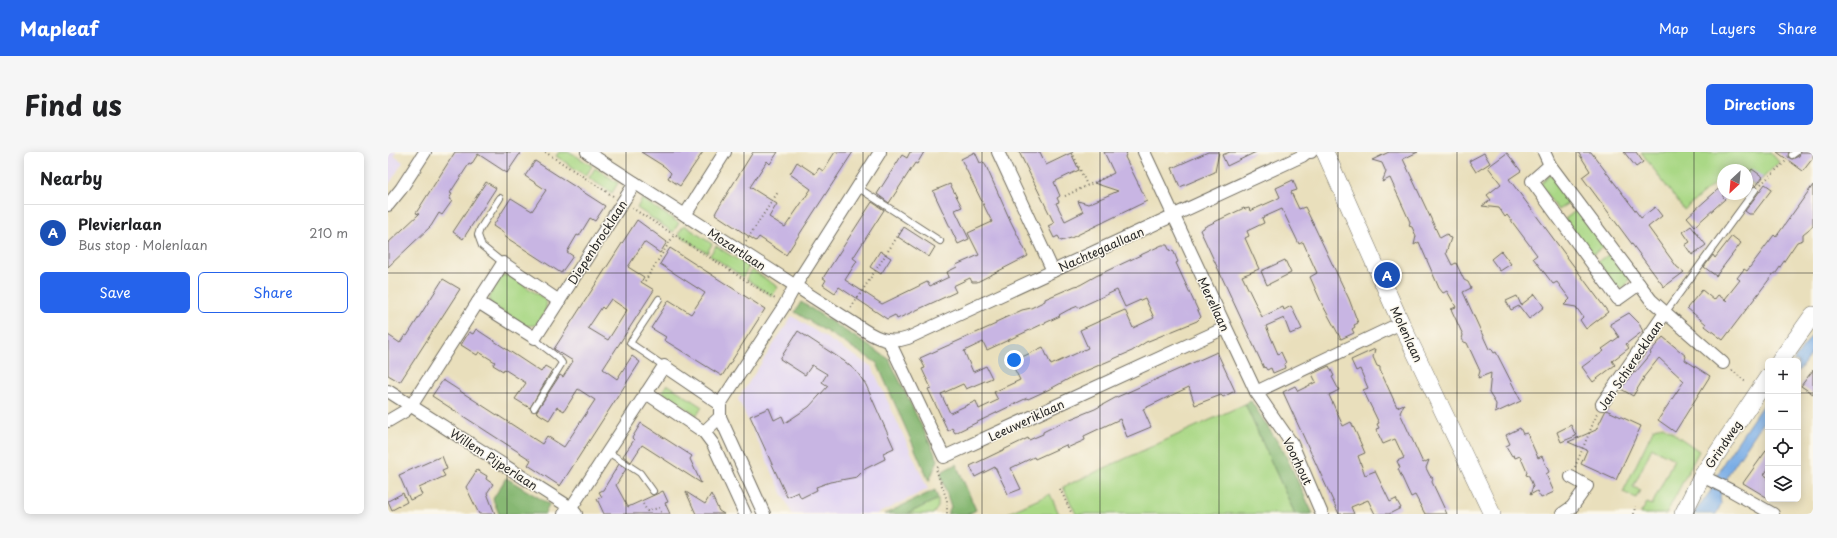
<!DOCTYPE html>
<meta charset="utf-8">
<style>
:root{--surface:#fff;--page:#f6f6f6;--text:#202124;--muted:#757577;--line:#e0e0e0;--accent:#2563eb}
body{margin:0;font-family:"Playpen Sans",sans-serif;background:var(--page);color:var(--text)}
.controls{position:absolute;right:12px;bottom:12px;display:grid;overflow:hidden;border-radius:6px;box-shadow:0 2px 10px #0003}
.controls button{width:36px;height:36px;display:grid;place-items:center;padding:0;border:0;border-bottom:1px solid var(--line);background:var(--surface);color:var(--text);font:20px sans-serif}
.compass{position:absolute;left:1329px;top:12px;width:36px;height:36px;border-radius:50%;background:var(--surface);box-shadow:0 2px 10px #0003;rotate:206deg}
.you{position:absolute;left:626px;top:208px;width:14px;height:14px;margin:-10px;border:3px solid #fff;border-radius:50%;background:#1a73e8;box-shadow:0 0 0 6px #1a73e833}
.badge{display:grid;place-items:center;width:26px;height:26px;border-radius:50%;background:var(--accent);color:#fff;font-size:13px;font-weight:700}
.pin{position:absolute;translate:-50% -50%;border:2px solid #fff;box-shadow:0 1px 4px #0006}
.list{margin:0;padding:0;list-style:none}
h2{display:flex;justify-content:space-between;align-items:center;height:52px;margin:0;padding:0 16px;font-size:17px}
h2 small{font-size:13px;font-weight:400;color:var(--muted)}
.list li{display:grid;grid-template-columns:26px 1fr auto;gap:12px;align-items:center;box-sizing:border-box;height:56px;padding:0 16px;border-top:1px solid var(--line)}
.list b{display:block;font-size:15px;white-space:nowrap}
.list p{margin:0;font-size:13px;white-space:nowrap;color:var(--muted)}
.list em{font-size:13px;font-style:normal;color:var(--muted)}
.actions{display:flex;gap:8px;padding:12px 16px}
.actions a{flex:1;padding:9px 0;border:1px solid var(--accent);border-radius:6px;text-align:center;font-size:14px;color:var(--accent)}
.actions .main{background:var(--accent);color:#fff}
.icon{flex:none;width:22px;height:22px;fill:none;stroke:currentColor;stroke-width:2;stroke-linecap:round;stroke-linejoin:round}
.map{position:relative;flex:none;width:1425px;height:362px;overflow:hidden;border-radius:6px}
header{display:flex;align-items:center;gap:24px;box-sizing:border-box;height:56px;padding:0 20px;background:var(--accent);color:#fff}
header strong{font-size:19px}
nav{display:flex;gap:22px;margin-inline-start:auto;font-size:14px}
.intro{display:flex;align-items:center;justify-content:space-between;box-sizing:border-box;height:96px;padding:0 24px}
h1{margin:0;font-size:28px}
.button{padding:10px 18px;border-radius:6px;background:var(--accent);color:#fff;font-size:14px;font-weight:700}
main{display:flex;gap:24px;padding:0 24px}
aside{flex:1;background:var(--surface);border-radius:6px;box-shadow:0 2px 10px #0003}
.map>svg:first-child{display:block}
</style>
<header>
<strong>Mapleaf</strong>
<nav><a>Map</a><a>Layers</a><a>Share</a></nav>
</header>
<div class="intro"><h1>Find us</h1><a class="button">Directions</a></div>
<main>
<aside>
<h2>Nearby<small></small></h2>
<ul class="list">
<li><span class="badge" style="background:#1a4fb4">A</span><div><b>Plevierlaan</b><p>Bus stop · Molenlaan</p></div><em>210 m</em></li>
</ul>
<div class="actions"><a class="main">Save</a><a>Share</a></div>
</aside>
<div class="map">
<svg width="1425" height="362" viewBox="0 0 1425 362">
<rect width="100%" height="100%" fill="#fbf7ec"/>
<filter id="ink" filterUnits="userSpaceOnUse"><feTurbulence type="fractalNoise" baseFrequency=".025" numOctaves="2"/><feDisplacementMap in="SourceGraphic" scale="8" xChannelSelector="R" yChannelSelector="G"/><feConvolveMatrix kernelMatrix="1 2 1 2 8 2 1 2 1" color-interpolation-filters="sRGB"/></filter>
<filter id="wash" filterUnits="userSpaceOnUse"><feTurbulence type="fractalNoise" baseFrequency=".012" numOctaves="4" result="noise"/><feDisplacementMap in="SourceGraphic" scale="16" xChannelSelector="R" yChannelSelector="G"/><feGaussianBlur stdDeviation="0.9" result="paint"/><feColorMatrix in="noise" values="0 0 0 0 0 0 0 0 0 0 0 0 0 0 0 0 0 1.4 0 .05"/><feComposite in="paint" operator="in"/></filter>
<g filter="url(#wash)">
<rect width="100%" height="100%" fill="#e9dfbc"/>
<g fill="#e1d4f3">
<path d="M0 0H8L6 4 15 10 0 34Z"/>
<path d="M404 164 484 215 540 337 489 362H404L350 247Z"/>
</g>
<g fill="#aad886" stroke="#6a8258">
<path d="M171 0H182L204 14 198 24 168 4Z"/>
<path d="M1253 0H1382L1391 10 1367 34 1359 28V18L1344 17 1335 18V24L1296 58Z"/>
<path d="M207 16 230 31 224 41 201 26Z"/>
<path d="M1161 23 1165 24 1183 49 1170 58 1152 33Z"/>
<path d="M254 47 291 71 285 80 249 56Z"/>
<path d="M1190 57 1217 94 1204 103 1177 67Z"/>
<path d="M296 73 324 92 319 101 290 82Z"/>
<path d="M328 94 361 115 355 125 322 103Z"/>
<path d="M1223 101 1241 126 1239 132 1234 136 1228 135 1210 110Z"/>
<path d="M364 118 390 135 384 144 358 127Z"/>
<path d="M120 123 157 147C162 156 153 165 148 173L137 174 103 152C98 143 109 132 114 124Z"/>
<path d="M279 232 314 255 309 263 274 240Z"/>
<path d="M857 252 907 362H688L675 335Z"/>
<path d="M1275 274 1311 299 1278 362H1252L1259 351 1264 353 1286 307 1264 296 1245 335 1252 338 1248 346 1235 340 1266 276Z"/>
<path d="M662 342 671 362H618Z"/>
<path d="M550 347V355L545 362H519Z"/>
</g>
<g fill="#87b873" stroke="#59724f">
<path d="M413 150 501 207 550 308 541 329 489 211 407 160Z"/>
<path d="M863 249 896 300 925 362H907L857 252Z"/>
<path d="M568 312 588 358 581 362H559L563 355 553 323 555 319Z"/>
<path d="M118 326 161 352 157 362H111L105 347Z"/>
<path d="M547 338 550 347 519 362H497Z"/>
</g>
<g fill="#7aade6" stroke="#526c88">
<path d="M1425 182V199L1410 220V209H1405Z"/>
<path d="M1380 245V263L1341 321 1332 344 1333 352 1328 362H1305L1322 340 1336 310Z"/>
</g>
<g id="blocks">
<g fill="#c8b5e3" fill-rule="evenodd">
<path d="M67 0H133L119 21 90 2 83 13 81 12 62 41 64 42 61 47 64 49 54 63 51 61 43 74 0 115V91L31 62 28 61Z"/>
<path d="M253 0H315L292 34 280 26 283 21 277 15Z"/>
<path d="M365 0H390L382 12 379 9 362 35 389 52 381 65 397 75 423 37 402 22 409 10 427 22 431 16 435 19 447 0H465L398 103 371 85 368 89 327 62 329 58Z"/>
<path d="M522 0H536L529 12 527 11 501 51 489 42 514 3 519 6Z"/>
<path d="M587 0 592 11 595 10 598 14 622 68 640 104 589 130H584L582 126 565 134 568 140 509 167 507 163 499 167 451 135 447 141 435 133 438 128 435 126 484 50 496 58 465 106 469 109 457 128 494 152 539 130 542 134 561 125 559 120 569 115 568 113 591 103 580 81 604 70 573 7Z"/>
<path d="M631 0H652L658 13 683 1 691 18 666 30 672 44 669 46 671 50 668 51 677 69 695 60 690 49 700 52 730 39 706 31 726 21 716 0H739L737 5 759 49 683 86 673 89 670 84 666 86 660 74 666 71Z"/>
<path d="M820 0H831L827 20 792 35 784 16Z"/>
<path d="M842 0H868L839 14 834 3Z"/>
<path d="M1001 0H1030L1015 7 1052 86 1059 82 1060 85 1063 86 1058 101 1064 113 1068 111 1076 128 1080 130 1083 136 1075 140 1101 197 1103 196 1106 201 1108 200 1133 249 1107 261 1108 252 1101 241 1103 221 1090 226 1092 219 1079 191 1076 190 1074 187 1075 183 1063 157 1068 155 1059 139 1055 141 1051 136 1031 90 1026 93 1028 84 1024 75 1021 74 1022 70 1002 26 994 30 998 20 994 11 984 8Z"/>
<path d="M1190 0H1203L1253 66 1267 55 1274 64 1260 75 1289 115 1296 120 1276 135 1194 25 1202 19Z"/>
<path d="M1236 0H1248L1255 10 1248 15Z"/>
<path d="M1389 0H1401L1400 5 1404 7 1411 4 1412 0H1425V6L1415 19Z"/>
<path d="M1096 1 1102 11 1088 20 1081 9Z"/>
<path d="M1119 1 1133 19 1121 27 1220 160 1198 177 1192 168 1195 165 1188 155 1176 153 1182 147 1169 130 1165 132 1152 115 1145 106 1149 103 1119 63 1117 65 1111 56 1094 54 1103 48 1099 43 1113 32 1100 15Z"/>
<path d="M147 9 217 54 207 69 202 66 191 84 189 83 179 100 185 104 173 121 116 84 117 82 105 74 123 46 144 59 158 38 137 24Z"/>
<path d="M1364 17 1375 25 1368 34 1359 27V24Z"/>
<path d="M905 28 909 38 903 40 911 57 917 55 919 59 961 147 970 171 966 173 967 175 964 177 966 181 953 187 934 152 922 125 929 121 915 90 911 92 894 57 874 66 876 71 859 79 861 84 857 86 871 117 854 124 874 165 895 155 896 158 903 154 914 177 902 182 896 166 878 174 890 202 893 200 898 211 896 212 897 216 885 221 883 216 879 218 877 215 876 216 812 78 816 76V75L856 56 857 57 861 56 862 59 889 47 892 45 888 36Z"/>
<path d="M98 30 108 36 75 87 65 80Z"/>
<path d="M562 32 574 55 567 58 581 87 570 92 545 39Z"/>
<path d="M1377 32 1384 37 1365 62H1361L1357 59Z"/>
<path d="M1335 33V45L1337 47 1307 74 1299 65Z"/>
<path d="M1425 33V74L1415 82V88L1409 90 1388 121H1386L1335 188 1317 174 1318 172 1299 156 1314 138 1326 148 1330 143 1339 149 1337 147 1352 128 1349 126 1356 117 1359 119 1386 83 1388 85Z"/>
<path d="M249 68 279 90 272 101 256 90 240 115 256 125 253 130 266 138 215 217 229 227 244 204 252 210 172 334 140 313 143 308 44 244 55 228 154 292 159 284 176 295 207 248 190 237 176 259 169 255 161 268 148 260 172 223 175 225 185 209 166 197ZM223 147 239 158 220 188 200 176 214 155 216 157Z"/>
<path d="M1303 74 1318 93 1304 103 1297 93 1302 90 1295 80Z"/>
<path d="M516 75 547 95 541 105 510 85Z"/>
<path d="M1344 84 1353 91 1328 124 1316 115 1325 103 1327 106Z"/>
<path d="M774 93H779L782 99 785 98 790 110 788 111 813 165 809 169 758 190 744 199 686 224 664 236 640 247 639 246 567 281 564 276 560 279 540 237 543 236 534 217 537 216 532 206 608 172V170L634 158 643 156 657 149V147L687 134 692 133 708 124ZM729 138 737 155 757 146 766 166 745 176 737 158 716 167 692 178 700 196 663 213 655 195 634 205 623 210 632 228 606 240 610 248 591 257 588 249 562 261 553 242 575 232 578 237 604 226 598 214 585 220 576 199 595 190 599 198 672 164 671 163 680 158 690 154V156Z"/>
<path d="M282 96 377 157 334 224 276 188 278 185 263 176 281 148 303 162 317 141 272 112Z"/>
<path d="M492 99 503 106 493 122 482 115Z"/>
<path d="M1113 99 1123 112 1112 119 1103 107Z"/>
<path d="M897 108 903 121 879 133 873 119Z"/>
<path d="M55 127 72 137 12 230 0 223V183L12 191 17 183 19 184Z"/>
<path d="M1147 142 1156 155 1141 167 1131 154 1123 158 1118 149 1129 144 1133 153Z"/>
<path d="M1241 161 1252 172V174L1255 179 1238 192 1241 196 1224 209 1227 213 1205 230 1194 215 1216 199 1214 197 1231 185 1222 172Z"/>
<path d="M88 177 153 220 157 214 164 218 142 256 127 247 138 231 116 217 115 219 105 213 107 210 91 200 89 203 73 193 81 180 85 182Z"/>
<path d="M410 179 456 209 469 220 478 233 506 296 495 301 497 307 477 317 469 325 442 330 428 335 429 338 413 346 410 340 399 345 362 264 381 256 386 268 394 264 397 271 421 255 440 234 434 230 439 222 424 213 417 223 392 207Z"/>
<path d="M1275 185 1298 204 1297 208 1322 224 1287 280 1270 268 1296 229 1271 206 1255 226H1256L1245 244 1233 237 1246 220 1247 221 1263 202 1262 200Z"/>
<path d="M987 197 985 205 989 214 992 215V218L1009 255 1016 252 1012 261 1035 311 1041 308 1038 316 1042 324 1045 326 1044 330 1059 362H1037L1027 343 1023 345 1010 317 1012 316 1009 309 1016 306 1007 287 995 292 988 277 991 276 989 272 991 271 975 238 980 236 972 217 968 219 963 208Z"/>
<path d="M829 200 847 239 835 245 833 243 807 253 801 235 755 257 763 275 739 285 732 267 696 284 697 288 679 296 678 293 647 307 646 305 623 316 633 337 620 342 607 315 587 325 582 314 640 286 641 288 655 282V280L675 270 707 257 727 246Z"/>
<path d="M941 214 946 224 944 225 951 238 941 243 955 274 963 270 970 285 977 301 970 304 977 323 987 319 1002 350 1008 347 1013 356 1001 362H987L980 348 963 355 966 362H951L895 240 907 234 910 239 928 230 924 222Z"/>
<path d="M1425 218V242L1413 234Z"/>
<path d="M1218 258 1253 274 1228 328 1193 312 1199 298 1180 290 1208 278Z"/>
<path d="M253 271 304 304 302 307 313 331 254 293 243 310 235 304 246 288 244 286Z"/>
<path d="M1183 273 1188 284 1173 290 1169 280Z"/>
<path d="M1132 276 1135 282 1139 281 1150 306 1154 304 1161 320 1158 322 1166 340 1153 346 1149 339 1142 343 1145 334 1141 324 1138 323 1139 320 1132 304 1127 306 1126 303 1124 304 1118 294 1122 292 1118 283Z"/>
<path d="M1380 296V317L1376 323 1380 325V346L1355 331Z"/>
<path d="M54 304 59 317 54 319 57 324 31 336 34 343 22 348 11 323Z"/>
<path d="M231 312 238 317 228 333 240 355 275 339 280 350 277 351 282 362H216L209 347 214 345 211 340 215 338Z"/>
<path d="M89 318 99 324 98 327 105 332 99 341 107 362H91L78 335Z"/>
<path d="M298 340 317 352 323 342 331 359 336 362H308Z"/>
<path d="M15 341 19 350 4 358 0 349Z"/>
</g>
</g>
</g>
<g filter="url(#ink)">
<use href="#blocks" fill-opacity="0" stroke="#6e6a5e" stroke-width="1"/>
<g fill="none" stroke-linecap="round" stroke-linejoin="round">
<g stroke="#6e6a5e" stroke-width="8">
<g id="lane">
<path d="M1404 3 1408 0"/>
<path d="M469 35 552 89"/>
<path d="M112 46 92 77 90 83 94 94 115 111"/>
<path d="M271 147 242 191 276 214"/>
<path d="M1277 161 1367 38"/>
<path d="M146 256 174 211C170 203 154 196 147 186"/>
<path d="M220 300 252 321 265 339"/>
</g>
</g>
<g stroke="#6e6a5e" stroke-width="14">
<g id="street">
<path d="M199 0 476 178C490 187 503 192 520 186L914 4 919 0H923"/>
<path d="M610 0 665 119"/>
<path d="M756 0 868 240 904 292 934 362"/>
<path d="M1156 0 1162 13 1263 148 1335 211"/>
<path d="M1162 13 1144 29 1230 147 1251 132"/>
<path d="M0 53 13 37 37 0"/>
<path d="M297 63 337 0"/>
<path d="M90 150 147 186 247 31"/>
<path d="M501 189 556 305 837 176"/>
<path d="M0 239 183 356 188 362"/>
<path d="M868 240 1013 171"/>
<path d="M258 241 316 280 332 265V252L396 154 407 134 492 0"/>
<path d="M1214 252 1277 161"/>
<path d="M332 265 376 362"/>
<path d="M0 269 17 259 25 251 115 111 171 149"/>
<path d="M316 280 325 292 357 362"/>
<path d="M1314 324 1344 339 1385 362"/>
<path d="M176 362 183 356 276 214 332 252"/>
<path d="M1174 362 1184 355 1199 334 1183 325"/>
</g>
</g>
<g stroke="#6e6a5e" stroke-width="18">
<g id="secondary">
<path d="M937 0 1013 171 1104 362"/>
<path d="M1392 209 1425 163"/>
<path d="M1295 362 1314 324 1380 225"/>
</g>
</g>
<g stroke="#6e6a5e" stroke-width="2" stroke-dasharray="1 3" stroke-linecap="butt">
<path d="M157 0 225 44"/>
<path d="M684 0 699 33"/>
<path d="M1373 32 1398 9"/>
<path d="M677 44 722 23"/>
<path d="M244 56 387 147"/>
<path d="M358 89 390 40"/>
<path d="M257 129 286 83"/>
<path d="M463 156 515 76"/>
<path d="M1344 218 1359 231"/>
<path d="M550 315 548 317 559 348V362"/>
<path d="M1187 315 1209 262"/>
<path d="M672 337 684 362"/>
<path d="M255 352 259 359 271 356 274 362"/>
<path d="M1246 362 1247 354"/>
</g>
<use href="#lane" stroke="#fff" stroke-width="6"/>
<use href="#street" stroke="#fff" stroke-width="12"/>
<use href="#secondary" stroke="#fff" stroke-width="17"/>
</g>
</g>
<path fill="none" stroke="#2b2b2b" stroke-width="1" stroke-opacity="0.55" d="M119 0V362M238 0V362M356 0V362M475 0V362M594 0V362M712 0V362M831 0V362M950 0V362M1069 0V362M1188 0V362M1306 0V362M0 121H1425M0 241H1380M1410 241H1425"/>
<g text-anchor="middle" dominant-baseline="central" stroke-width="3" stroke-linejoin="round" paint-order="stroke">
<g font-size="12" fill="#2b2b2b" stroke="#fbf7ec">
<text transform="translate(209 90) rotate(-57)">Diepenbrocklaan</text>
<text transform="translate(349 97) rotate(33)">Mozartlaan</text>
<text transform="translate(713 97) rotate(-24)">Nachtegaallaan</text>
<text transform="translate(826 152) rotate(65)">Merellaan</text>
<text transform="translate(1019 182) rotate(65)">Molenlaan</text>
<text transform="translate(1242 213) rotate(-56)">Jan Schierecklaan</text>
<text transform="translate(638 268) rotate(-25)">Leeuweriklaan</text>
<text transform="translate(1335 292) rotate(-56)">Grindweg</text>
<text transform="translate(106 307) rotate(33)">Willem Pijperlaan</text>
<text transform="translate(910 309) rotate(64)">Voorhout</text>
</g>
</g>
</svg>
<div class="controls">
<button>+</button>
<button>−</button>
<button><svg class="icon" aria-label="locate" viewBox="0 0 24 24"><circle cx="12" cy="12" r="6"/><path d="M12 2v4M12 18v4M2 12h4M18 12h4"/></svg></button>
<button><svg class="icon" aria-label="layers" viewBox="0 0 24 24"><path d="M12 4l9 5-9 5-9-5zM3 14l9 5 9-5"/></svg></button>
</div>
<svg class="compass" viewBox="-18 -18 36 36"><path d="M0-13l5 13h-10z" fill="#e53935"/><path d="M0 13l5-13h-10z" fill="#757577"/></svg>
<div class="you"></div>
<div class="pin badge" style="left:999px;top:123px;background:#1a4fb4">A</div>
</div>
</main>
